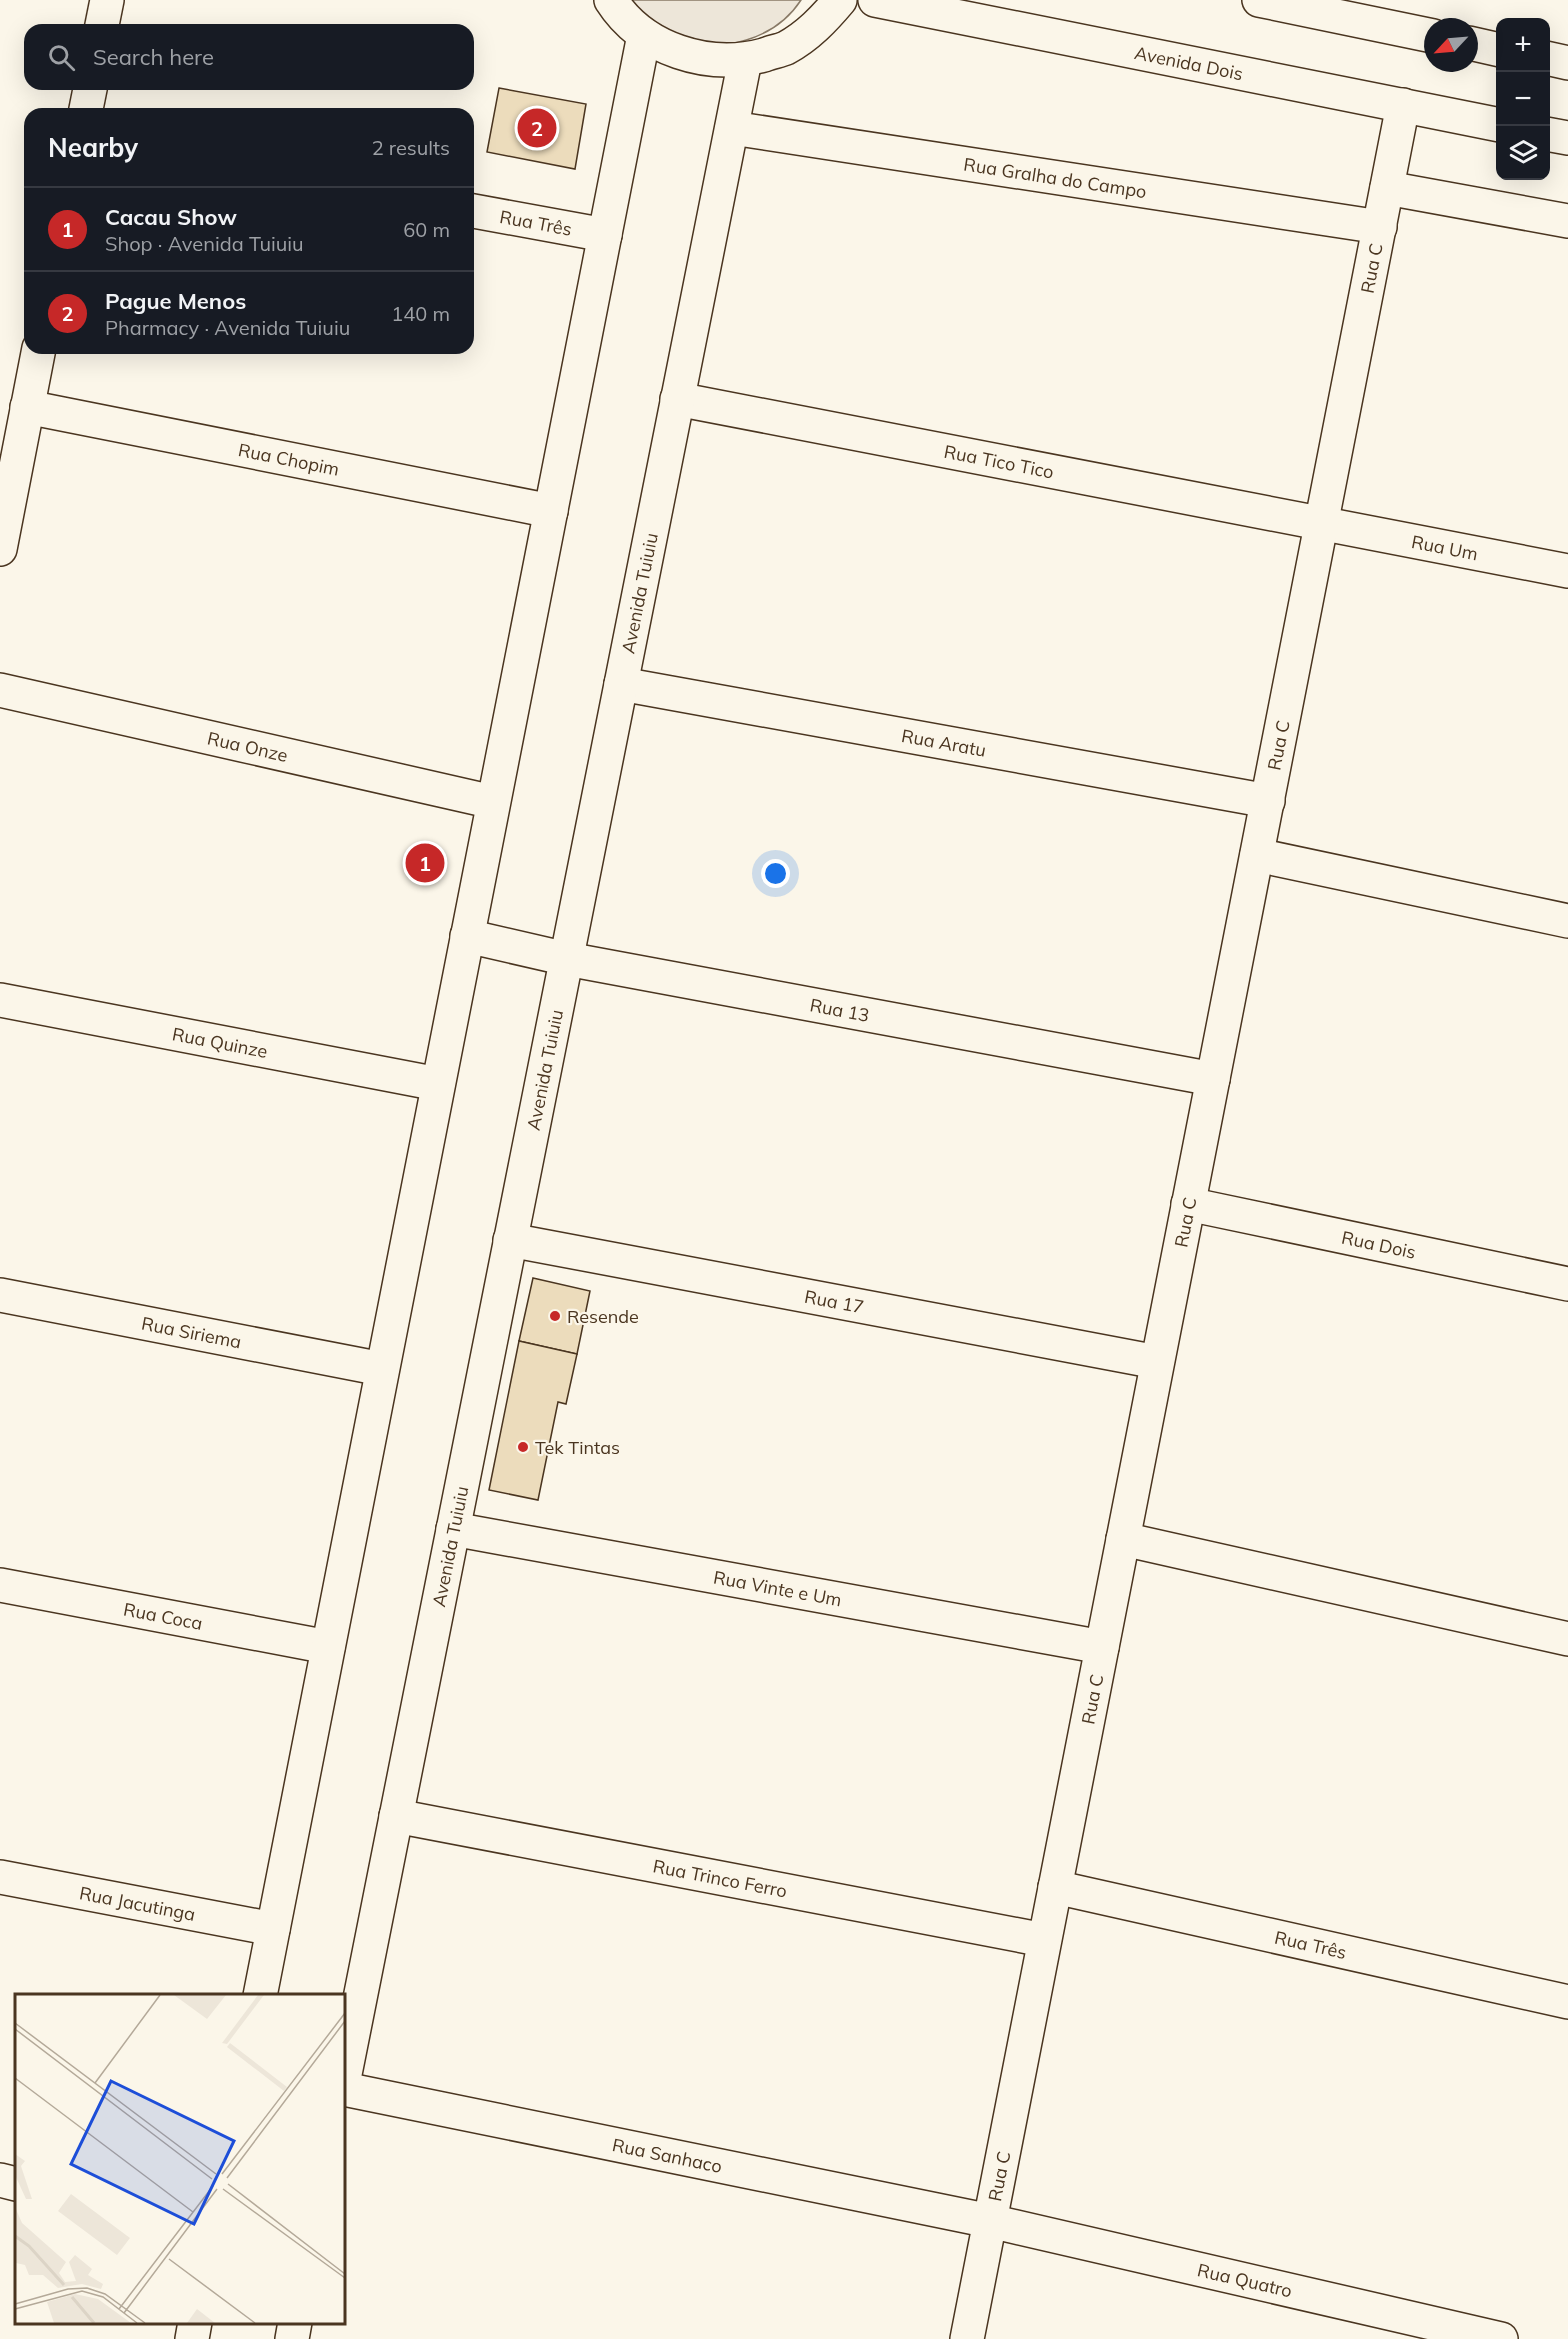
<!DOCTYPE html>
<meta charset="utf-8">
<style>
:root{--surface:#171b24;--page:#20242c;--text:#f1f3f6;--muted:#9ea1a6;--line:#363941;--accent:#c62828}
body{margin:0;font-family:Mulish,sans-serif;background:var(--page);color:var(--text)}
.controls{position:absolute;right:18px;top:18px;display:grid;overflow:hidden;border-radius:12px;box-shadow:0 6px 24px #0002}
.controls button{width:54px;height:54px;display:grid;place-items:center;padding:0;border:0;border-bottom:2px solid var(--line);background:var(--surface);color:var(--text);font:30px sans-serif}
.compass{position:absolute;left:1424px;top:18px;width:54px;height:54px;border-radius:50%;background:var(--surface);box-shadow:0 6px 24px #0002;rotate:244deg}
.you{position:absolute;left:776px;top:874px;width:21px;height:21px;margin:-15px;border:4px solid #fff;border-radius:50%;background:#1a73e8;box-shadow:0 0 0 9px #1a73e833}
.badge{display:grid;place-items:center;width:39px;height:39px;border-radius:50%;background:var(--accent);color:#fff;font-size:20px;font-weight:700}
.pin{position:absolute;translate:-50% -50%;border:3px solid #fff;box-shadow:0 2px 6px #0006}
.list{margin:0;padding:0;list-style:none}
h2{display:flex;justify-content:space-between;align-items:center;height:78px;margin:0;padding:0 24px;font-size:26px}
h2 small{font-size:20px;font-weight:400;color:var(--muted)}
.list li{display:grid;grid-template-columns:39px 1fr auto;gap:18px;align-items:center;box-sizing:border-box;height:84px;padding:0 24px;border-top:2px solid var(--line)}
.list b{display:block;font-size:22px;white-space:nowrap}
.list p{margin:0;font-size:20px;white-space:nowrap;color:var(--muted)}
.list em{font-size:20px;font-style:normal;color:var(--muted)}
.icon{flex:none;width:33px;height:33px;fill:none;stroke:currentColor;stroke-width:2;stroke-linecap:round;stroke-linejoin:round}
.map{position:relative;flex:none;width:1568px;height:2339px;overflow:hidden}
.search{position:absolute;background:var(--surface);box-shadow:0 6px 24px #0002;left:24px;top:24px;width:450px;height:66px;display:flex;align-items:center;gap:15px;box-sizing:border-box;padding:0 21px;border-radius:18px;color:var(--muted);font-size:22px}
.panel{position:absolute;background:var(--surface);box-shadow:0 6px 24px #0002;left:24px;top:108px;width:450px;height:246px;border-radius:18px}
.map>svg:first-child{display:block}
</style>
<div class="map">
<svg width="1568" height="2339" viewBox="0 0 1568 2339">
<rect width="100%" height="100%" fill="#fbf6e9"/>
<path fill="#ede6d9" stroke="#887966" stroke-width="1.5" d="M619 0H801C775 40 722 53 679 41 673 39 666 38 661 36 646 27 633 11 619 0Z"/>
<g fill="#ecdcbc" stroke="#4a3520" stroke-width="1.5">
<path d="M499 88 586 104 575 169 487 152Z"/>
<path d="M533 1278 590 1291 577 1354 519 1341Z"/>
<path d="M519 1341 577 1354 566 1404 558 1402 538 1500 489 1490Z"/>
</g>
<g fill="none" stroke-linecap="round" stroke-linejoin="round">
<g stroke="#4a3520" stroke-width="36">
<g id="minor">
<path d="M101 30 107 0"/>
<path d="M85 114 91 84"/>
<path id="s1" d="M732 128 1380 227"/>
<path d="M1387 188 1568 221"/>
<path id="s2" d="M468 210 605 235"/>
<path id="s3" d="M677 399 1568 571"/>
<path id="s4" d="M27 407 551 511"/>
<path d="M0 549 39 348"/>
<path id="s5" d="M621 684 1268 801"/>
<path id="s6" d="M0 690 493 802"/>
<path d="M1257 855 1568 921"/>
<path id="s7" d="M467 936 567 959 1213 1079"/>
<path id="s8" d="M0 1000 438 1084"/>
<path id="s9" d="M1188 1204 1568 1284"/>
<path id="s10" d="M510 1240 1157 1362"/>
<path id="s11" d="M0 1295 382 1369"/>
<path id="s12" d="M453 1529 1102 1647"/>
<path d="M1123 1539 1568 1639"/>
<path id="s13" d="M0 1585 328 1647"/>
<path id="s14" d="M396 1816 1044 1940"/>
<path id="s15" d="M0 1877 273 1929"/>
<path id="s16" d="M1055 1887 1568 2002"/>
<path id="s17" d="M344 2089 990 2221 1501 2339"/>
<path d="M0 2180 16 2184"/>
</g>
</g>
<g stroke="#4a3520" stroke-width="36">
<g id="tertiary">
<path id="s18" d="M967 2339 1403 105"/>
</g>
</g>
<g stroke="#4a3520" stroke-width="36">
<g id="secondary">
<path d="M611 0C643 50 709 70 764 55 771 52 779 51 786 48 808 36 824 19 840 0"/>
<path id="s19" d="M875 0 1500 125"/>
<path d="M1259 0 1433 36"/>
<path d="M1469 43 1500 50"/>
<path d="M1546 58 1568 63"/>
<path d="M1546 134 1568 138"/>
<path d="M260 1996 644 35"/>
<path id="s20" d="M344 2079 745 60"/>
<path d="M192 2339 195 2322"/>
<path d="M292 2339 295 2322"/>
</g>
</g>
<use href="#minor" stroke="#fbf6e9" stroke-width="33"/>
<use href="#tertiary" stroke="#fbf6e9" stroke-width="33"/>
<use href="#secondary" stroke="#fbf6e9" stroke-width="33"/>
</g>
<g fill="#c62828" stroke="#fbf6e9" stroke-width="2">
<circle cx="555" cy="1316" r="6"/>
<circle cx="523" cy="1447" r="6"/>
</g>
<g text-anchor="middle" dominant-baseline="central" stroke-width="4.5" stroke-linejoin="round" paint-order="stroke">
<g font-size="18" fill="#4a3520" stroke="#fbf6e9">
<text stroke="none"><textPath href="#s19" startOffset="320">Avenida Dois</textPath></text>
<text stroke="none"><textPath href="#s1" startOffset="327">Rua Gralha do Campo</textPath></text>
<text stroke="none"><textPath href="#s2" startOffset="69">Rua Três</textPath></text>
<text stroke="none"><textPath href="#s18" startOffset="2110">Rua C</textPath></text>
<text stroke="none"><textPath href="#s4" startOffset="267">Rua Chopim</textPath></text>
<text stroke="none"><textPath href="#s3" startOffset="328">Rua Tico Tico</textPath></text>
<text stroke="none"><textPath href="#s3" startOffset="782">Rua Um</textPath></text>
<text stroke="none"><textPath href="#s20" startOffset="1515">Avenida Tuiuiu</textPath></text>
<text stroke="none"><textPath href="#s5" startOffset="328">Rua Aratu</textPath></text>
<text stroke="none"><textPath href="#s18" startOffset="1624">Rua C</textPath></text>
<text stroke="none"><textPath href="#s6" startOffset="254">Rua Onze</textPath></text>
<text stroke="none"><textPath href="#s7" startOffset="380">Rua 13</textPath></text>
<text stroke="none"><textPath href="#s8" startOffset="224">Rua Quinze</textPath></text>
<text stroke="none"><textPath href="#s20" startOffset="1029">Avenida Tuiuiu</textPath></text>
<text stroke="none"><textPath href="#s18" startOffset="1138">Rua C</textPath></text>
<text stroke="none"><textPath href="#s9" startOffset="195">Rua Dois</textPath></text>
<text stroke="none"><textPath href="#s10" startOffset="330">Rua 17</textPath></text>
<text stroke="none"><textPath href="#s11" startOffset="195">Rua Siriema</textPath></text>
<text stroke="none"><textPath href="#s20" startOffset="543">Avenida Tuiuiu</textPath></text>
<text stroke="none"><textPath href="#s12" startOffset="330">Rua Vinte e Um</textPath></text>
<text stroke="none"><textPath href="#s13" startOffset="166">Rua Coca</textPath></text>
<text stroke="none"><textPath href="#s18" startOffset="652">Rua C</textPath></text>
<text stroke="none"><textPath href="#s14" startOffset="330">Rua Trinco Ferro</textPath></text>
<text stroke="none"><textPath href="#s15" startOffset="140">Rua Jacutinga</textPath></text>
<text stroke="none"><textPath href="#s16" startOffset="262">Rua Três</textPath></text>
<text stroke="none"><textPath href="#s17" startOffset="330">Rua Sanhaco</textPath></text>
<text stroke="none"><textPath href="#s18" startOffset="166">Rua C</textPath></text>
<text stroke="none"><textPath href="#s17" startOffset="921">Rua Quatro</textPath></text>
</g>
<g font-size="18" fill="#4a3520" stroke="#fbf6e9" text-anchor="start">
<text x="567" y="1316">Resende</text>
<text x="535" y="1447">Tek Tintas</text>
</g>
</g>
<g transform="translate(15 1994)">
<rect width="330" height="330" fill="#fbf6e9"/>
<path d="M159 1H211L192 25ZM243 1H249L212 50 207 49ZM215 49 272 93 269 97 212 53ZM0 160 10 167 6 172 17 205H11L0 181ZM56 200 115 244 102 261 43 217ZM0 213 7 229 51 268 44 279 50 288 61 287 54 268 60 261 77 275 73 281 88 290 86 295 67 290 43 294 28 281H14L10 271 1 269ZM60 300 83 305 116 329H39L32 308ZM182 315 200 329H172Z" fill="#ede6d9"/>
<path fill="none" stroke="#dcd4c6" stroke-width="3" d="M0 242 14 252 49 291M57 303 79 329"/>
<path fill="none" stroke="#b4a999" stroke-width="1.5" d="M0 29 201 180M0 35 197 185M0 84 178 218M80 89 145 1M207 180 330 19M212 184 330 27M213 190 330 280M208 195 330 284M154 265 240 329M0 310 53 295 72 294 90 300 130 329M0 315 67 297 88 303 122 329M104 315 198 192M109 319 202 195"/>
<path fill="#1d4ed8" fill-opacity="0.15" stroke="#1d4ed8" stroke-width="3" d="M96 87 219 147 179 230 56 170Z"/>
<rect width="330" height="330" fill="none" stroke="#4a3520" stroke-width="3"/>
</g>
</svg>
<div class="controls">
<button>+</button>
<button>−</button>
<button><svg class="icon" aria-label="layers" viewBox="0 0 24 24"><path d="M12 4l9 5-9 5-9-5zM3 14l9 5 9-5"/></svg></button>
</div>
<svg class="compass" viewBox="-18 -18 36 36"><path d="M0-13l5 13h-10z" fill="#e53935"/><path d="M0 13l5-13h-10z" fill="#9ea1a6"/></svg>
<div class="you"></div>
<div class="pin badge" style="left:425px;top:863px">1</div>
<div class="pin badge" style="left:537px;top:128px">2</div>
<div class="search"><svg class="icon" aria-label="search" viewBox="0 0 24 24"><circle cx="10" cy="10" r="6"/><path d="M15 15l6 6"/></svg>Search here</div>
<section class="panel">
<h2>Nearby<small>2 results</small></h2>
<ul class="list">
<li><span class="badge">1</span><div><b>Cacau Show</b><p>Shop · Avenida Tuiuiu</p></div><em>60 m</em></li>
<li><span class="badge">2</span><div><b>Pague Menos</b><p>Pharmacy · Avenida Tuiuiu</p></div><em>140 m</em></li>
</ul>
</section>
</div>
